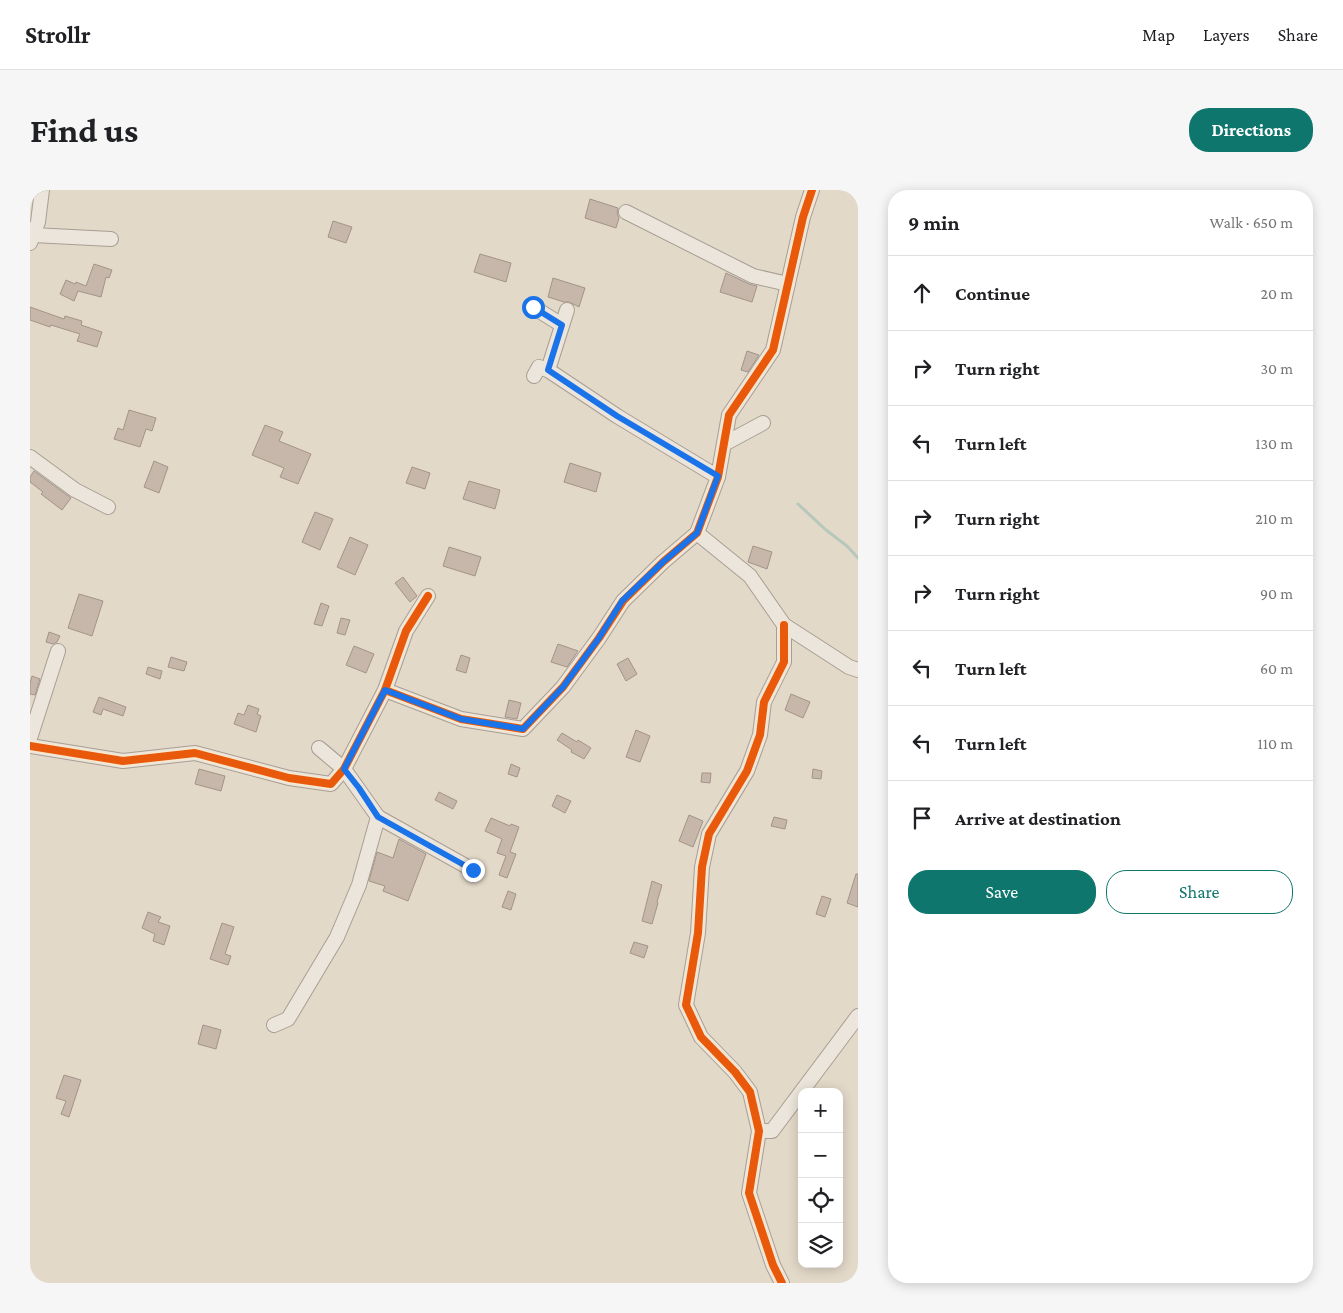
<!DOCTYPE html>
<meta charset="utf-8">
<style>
:root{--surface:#fff;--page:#f6f6f6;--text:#202124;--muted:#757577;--line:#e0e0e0;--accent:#0f766e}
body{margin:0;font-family:"Crimson Pro",serif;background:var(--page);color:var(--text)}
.controls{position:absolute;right:15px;bottom:15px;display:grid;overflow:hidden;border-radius:10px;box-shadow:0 2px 12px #0003}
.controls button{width:45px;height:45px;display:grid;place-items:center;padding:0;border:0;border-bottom:1px solid var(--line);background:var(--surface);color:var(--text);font:25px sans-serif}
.stop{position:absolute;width:15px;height:15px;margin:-11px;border:4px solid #1a73e8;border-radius:50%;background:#fff}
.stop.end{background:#1a73e8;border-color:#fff;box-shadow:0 1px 5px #0008}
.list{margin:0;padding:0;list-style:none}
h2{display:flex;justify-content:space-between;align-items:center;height:65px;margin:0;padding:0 20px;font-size:21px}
h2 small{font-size:16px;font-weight:400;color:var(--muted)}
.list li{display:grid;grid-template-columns:32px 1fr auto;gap:15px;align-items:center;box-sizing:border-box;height:75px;padding:0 20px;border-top:1px solid var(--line)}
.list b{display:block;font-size:19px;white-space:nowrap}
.list em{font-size:16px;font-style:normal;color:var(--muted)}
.actions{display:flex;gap:10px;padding:15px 20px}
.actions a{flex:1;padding:11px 0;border:1px solid var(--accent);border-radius:20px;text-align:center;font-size:18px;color:var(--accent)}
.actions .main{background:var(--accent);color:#fff}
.icon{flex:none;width:28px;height:28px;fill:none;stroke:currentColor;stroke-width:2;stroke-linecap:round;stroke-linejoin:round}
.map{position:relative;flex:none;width:828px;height:1093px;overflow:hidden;border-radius:20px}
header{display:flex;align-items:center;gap:30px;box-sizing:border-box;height:70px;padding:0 25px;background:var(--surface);border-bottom:1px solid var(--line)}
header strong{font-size:24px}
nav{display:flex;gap:28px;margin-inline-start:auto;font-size:18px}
.intro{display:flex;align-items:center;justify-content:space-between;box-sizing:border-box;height:120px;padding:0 30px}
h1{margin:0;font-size:35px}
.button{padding:12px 22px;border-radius:20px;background:var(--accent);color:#fff;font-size:18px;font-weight:700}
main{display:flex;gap:30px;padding:0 30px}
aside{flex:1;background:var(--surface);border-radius:20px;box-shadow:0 2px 12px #0003}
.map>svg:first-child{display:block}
</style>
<header>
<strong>Strollr</strong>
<nav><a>Map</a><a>Layers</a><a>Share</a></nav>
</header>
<div class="intro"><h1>Find us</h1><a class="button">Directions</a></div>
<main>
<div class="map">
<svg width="828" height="1093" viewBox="0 0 828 1093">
<rect width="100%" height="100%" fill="#e3d9c9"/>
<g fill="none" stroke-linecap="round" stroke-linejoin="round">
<path stroke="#b6c8bb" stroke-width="3" d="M768 314 796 340 817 356 828 368"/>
</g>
<g fill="#c7b7aa" stroke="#a39489">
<path d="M560 9 588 18 587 23 589 28 586 38 555 28Z"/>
<path d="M303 31 322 37 316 53 298 47Z"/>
<path d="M450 64 481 73 476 92 444 82Z"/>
<path d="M64 74 82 80 79 88 76 87 71 107 48 101 44 111 30 104 36 90 45 94 46 92 56 96Z"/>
<path d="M696 83 719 94 727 96 722 112 690 102Z"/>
<path d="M523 88 555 98 549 117 539 112H534L518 107Z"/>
<path d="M0 117 34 129 35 126 52 131 51 135 72 142 67 157 47 151 50 144 21 135 20 137 0 130Z"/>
<path d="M717 161 729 165 718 182 711 180Z"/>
<path d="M99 220 126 228 122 241 116 239 110 257 84 249 88 238 93 240Z"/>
<path d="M235 235 253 242 249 251 281 264 268 294 250 287 254 278 222 265Z"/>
<path d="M124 271 138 277 129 303 114 297Z"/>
<path d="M540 273 571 283 566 302 534 292Z"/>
<path d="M382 277 400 283 395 299 376 293Z"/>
<path d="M4 281 41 308 32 320 11 304 13 302 0 292V287Z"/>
<path d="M439 291 470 300 465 319 433 309Z"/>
<path d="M285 322 303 329 290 360 272 352Z"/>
<path d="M320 347 338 355 325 385 307 377Z"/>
<path d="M723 356 742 362 737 379 718 372Z"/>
<path d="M419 357 451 367 445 386 413 376Z"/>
<path d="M373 387 387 406 380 412 365 393Z"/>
<path d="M49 404 73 411 62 446 38 438Z"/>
<path d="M291 413 299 416 292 436 284 434Z"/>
<path d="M311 428 320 430 315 445 307 443Z"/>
<path d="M19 442 30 446 27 452 23 454 16 452Z"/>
<path d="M528 454 548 461 537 477 521 472Z"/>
<path d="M324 456 344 464 336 483 316 475Z"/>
<path d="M431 465 440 468 436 483 426 480Z"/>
<path d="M141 467 157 472 154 481 138 477Z"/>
<path d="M598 468 607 484 596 491 587 474Z"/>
<path d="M118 477 132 481 130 489 116 484Z"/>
<path d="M2 486 10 489 5 505 0 504V493Z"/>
<path d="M761 504 780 512 773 528 755 520Z"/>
<path d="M69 507 96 517 93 526 73 519 71 525 63 522Z"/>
<path d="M479 510 491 513 487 529 475 527Z"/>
<path d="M218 515 229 519 227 524 231 526 226 542 204 534 208 523 214 525Z"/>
<path d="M606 540 620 546 610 572 596 567Z"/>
<path d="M532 543 547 552 548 550 561 558 554 569 541 562 542 560 527 550Z"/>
<path d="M481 574 490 578 487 587 478 584Z"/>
<path d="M169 579 195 586 191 601 165 594Z"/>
<path d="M783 579 792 581 791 589 782 588Z"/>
<path d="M672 583H681L680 593 671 592Z"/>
<path d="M409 602 427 611 423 619 405 610Z"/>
<path d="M527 605 541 611 535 623 522 616Z"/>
<path d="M659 625 673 631 663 657 649 651Z"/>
<path d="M744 627 757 630 755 639 741 636Z"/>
<path d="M461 628 480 636 481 634 489 637 480 662 486 664 477 688 469 685 476 666 467 663 472 649 455 641Z"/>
<path d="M369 649 396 664 378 711 353 701 355 696 339 691 347 662 363 668Z"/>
<path d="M826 684H828V717L817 713Z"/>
<path d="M622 691 632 695 627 712 628 713 622 734 612 731Z"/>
<path d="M478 701 486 704 481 720 472 717Z"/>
<path d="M792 706 801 709 795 727 786 724Z"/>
<path d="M118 722 131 727 128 732 140 736 134 755 123 751 125 744 112 738Z"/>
<path d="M192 733 204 737 195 764 201 766 198 775 180 769Z"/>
<path d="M604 752 618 756 614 768 600 763Z"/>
<path d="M173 835 191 840 186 859 168 854Z"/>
<path d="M34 885 51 890 39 927 31 924 36 911 26 908Z"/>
</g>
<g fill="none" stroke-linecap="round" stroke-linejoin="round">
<g stroke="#a89e93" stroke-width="16">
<g id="minor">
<path d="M596 22 723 86 758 94"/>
<path d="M3 45 81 49"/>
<path d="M0 53 8 32 12 0"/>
<path d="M503 117 532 135"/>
<path d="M537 120 518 180 587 226 688 287"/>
<path d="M504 186 509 177 518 180"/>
<path d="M694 254 733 233"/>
<path d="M0 267 45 300 78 317"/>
<path d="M667 343 720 386 754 435 819 477 828 480"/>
<path d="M355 500 431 529 493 539 533 497 569 448 593 411 633 372 667 343 688 287 699 225 743 160 773 27 782 0"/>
<path d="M0 548 28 461"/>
<path d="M0 556 93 571 165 563 259 588 301 594 314 579 355 500 376 441 398 406"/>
<path d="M289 558 314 579 348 627"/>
<path d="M244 835 258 829 307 747 329 695 348 627 443 680"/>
<path d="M729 941H742L828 826"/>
<path d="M752 1093 743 1075 719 1003 729 941 720 902 705 882 671 847 656 815 668 743 672 677 679 644 717 581 730 545 734 512 754 472V435"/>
</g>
</g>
<use href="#minor" stroke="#ebe5db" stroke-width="14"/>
<g stroke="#f6e7ce" stroke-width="11">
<g id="cycleway">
<path d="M355 500 431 529 493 539 533 497 569 448 593 411 633 372 667 343 688 287 699 225 743 160 773 27 782 0"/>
<path d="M0 556 93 571 165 563 259 588 301 594 314 579 355 500 376 441 398 406"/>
<path d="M752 1093 743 1075 719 1003 729 941 720 902 705 882 671 847 656 815 668 743 672 677 679 644 717 581 730 545 734 512 754 472V435"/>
</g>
</g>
<use href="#cycleway" stroke="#e8590c" stroke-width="8"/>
</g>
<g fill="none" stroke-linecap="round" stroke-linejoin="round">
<path stroke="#1a73e8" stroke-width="6" d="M443 680 348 627 329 598 314 579 355 500 431 529 493 539 533 497 569 448 592 411 633 372 667 343 688 286 587 226 518 180 532 135 503 117"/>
</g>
</svg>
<div class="controls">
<button>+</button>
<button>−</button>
<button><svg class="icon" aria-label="locate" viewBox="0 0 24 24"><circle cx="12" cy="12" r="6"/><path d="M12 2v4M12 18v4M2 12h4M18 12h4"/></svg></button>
<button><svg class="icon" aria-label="layers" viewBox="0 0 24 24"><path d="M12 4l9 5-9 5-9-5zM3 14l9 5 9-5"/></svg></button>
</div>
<div class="stop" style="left:503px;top:117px"></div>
<div class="stop end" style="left:443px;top:680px"></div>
</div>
<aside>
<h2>9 min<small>Walk · 650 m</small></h2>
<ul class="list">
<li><svg class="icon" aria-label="ahead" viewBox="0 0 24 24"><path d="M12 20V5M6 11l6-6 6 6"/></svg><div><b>Continue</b></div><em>20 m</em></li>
<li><svg class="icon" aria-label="right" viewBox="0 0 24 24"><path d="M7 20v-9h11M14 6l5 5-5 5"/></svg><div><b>Turn right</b></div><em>30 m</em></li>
<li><svg class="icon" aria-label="left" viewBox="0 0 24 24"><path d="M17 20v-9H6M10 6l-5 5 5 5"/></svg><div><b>Turn left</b></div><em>130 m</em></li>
<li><svg class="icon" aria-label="right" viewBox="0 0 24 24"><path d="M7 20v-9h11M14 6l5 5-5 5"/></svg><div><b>Turn right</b></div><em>210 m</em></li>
<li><svg class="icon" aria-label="right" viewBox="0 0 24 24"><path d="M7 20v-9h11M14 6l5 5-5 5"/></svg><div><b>Turn right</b></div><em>90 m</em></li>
<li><svg class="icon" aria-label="left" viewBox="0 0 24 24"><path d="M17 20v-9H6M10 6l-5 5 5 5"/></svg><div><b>Turn left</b></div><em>60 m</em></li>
<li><svg class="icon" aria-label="left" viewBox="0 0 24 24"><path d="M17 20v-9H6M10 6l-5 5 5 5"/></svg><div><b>Turn left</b></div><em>110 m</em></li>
<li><svg class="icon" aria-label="arrive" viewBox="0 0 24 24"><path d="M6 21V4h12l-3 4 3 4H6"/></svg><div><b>Arrive at destination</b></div></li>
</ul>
<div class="actions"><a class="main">Save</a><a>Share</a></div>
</aside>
</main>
